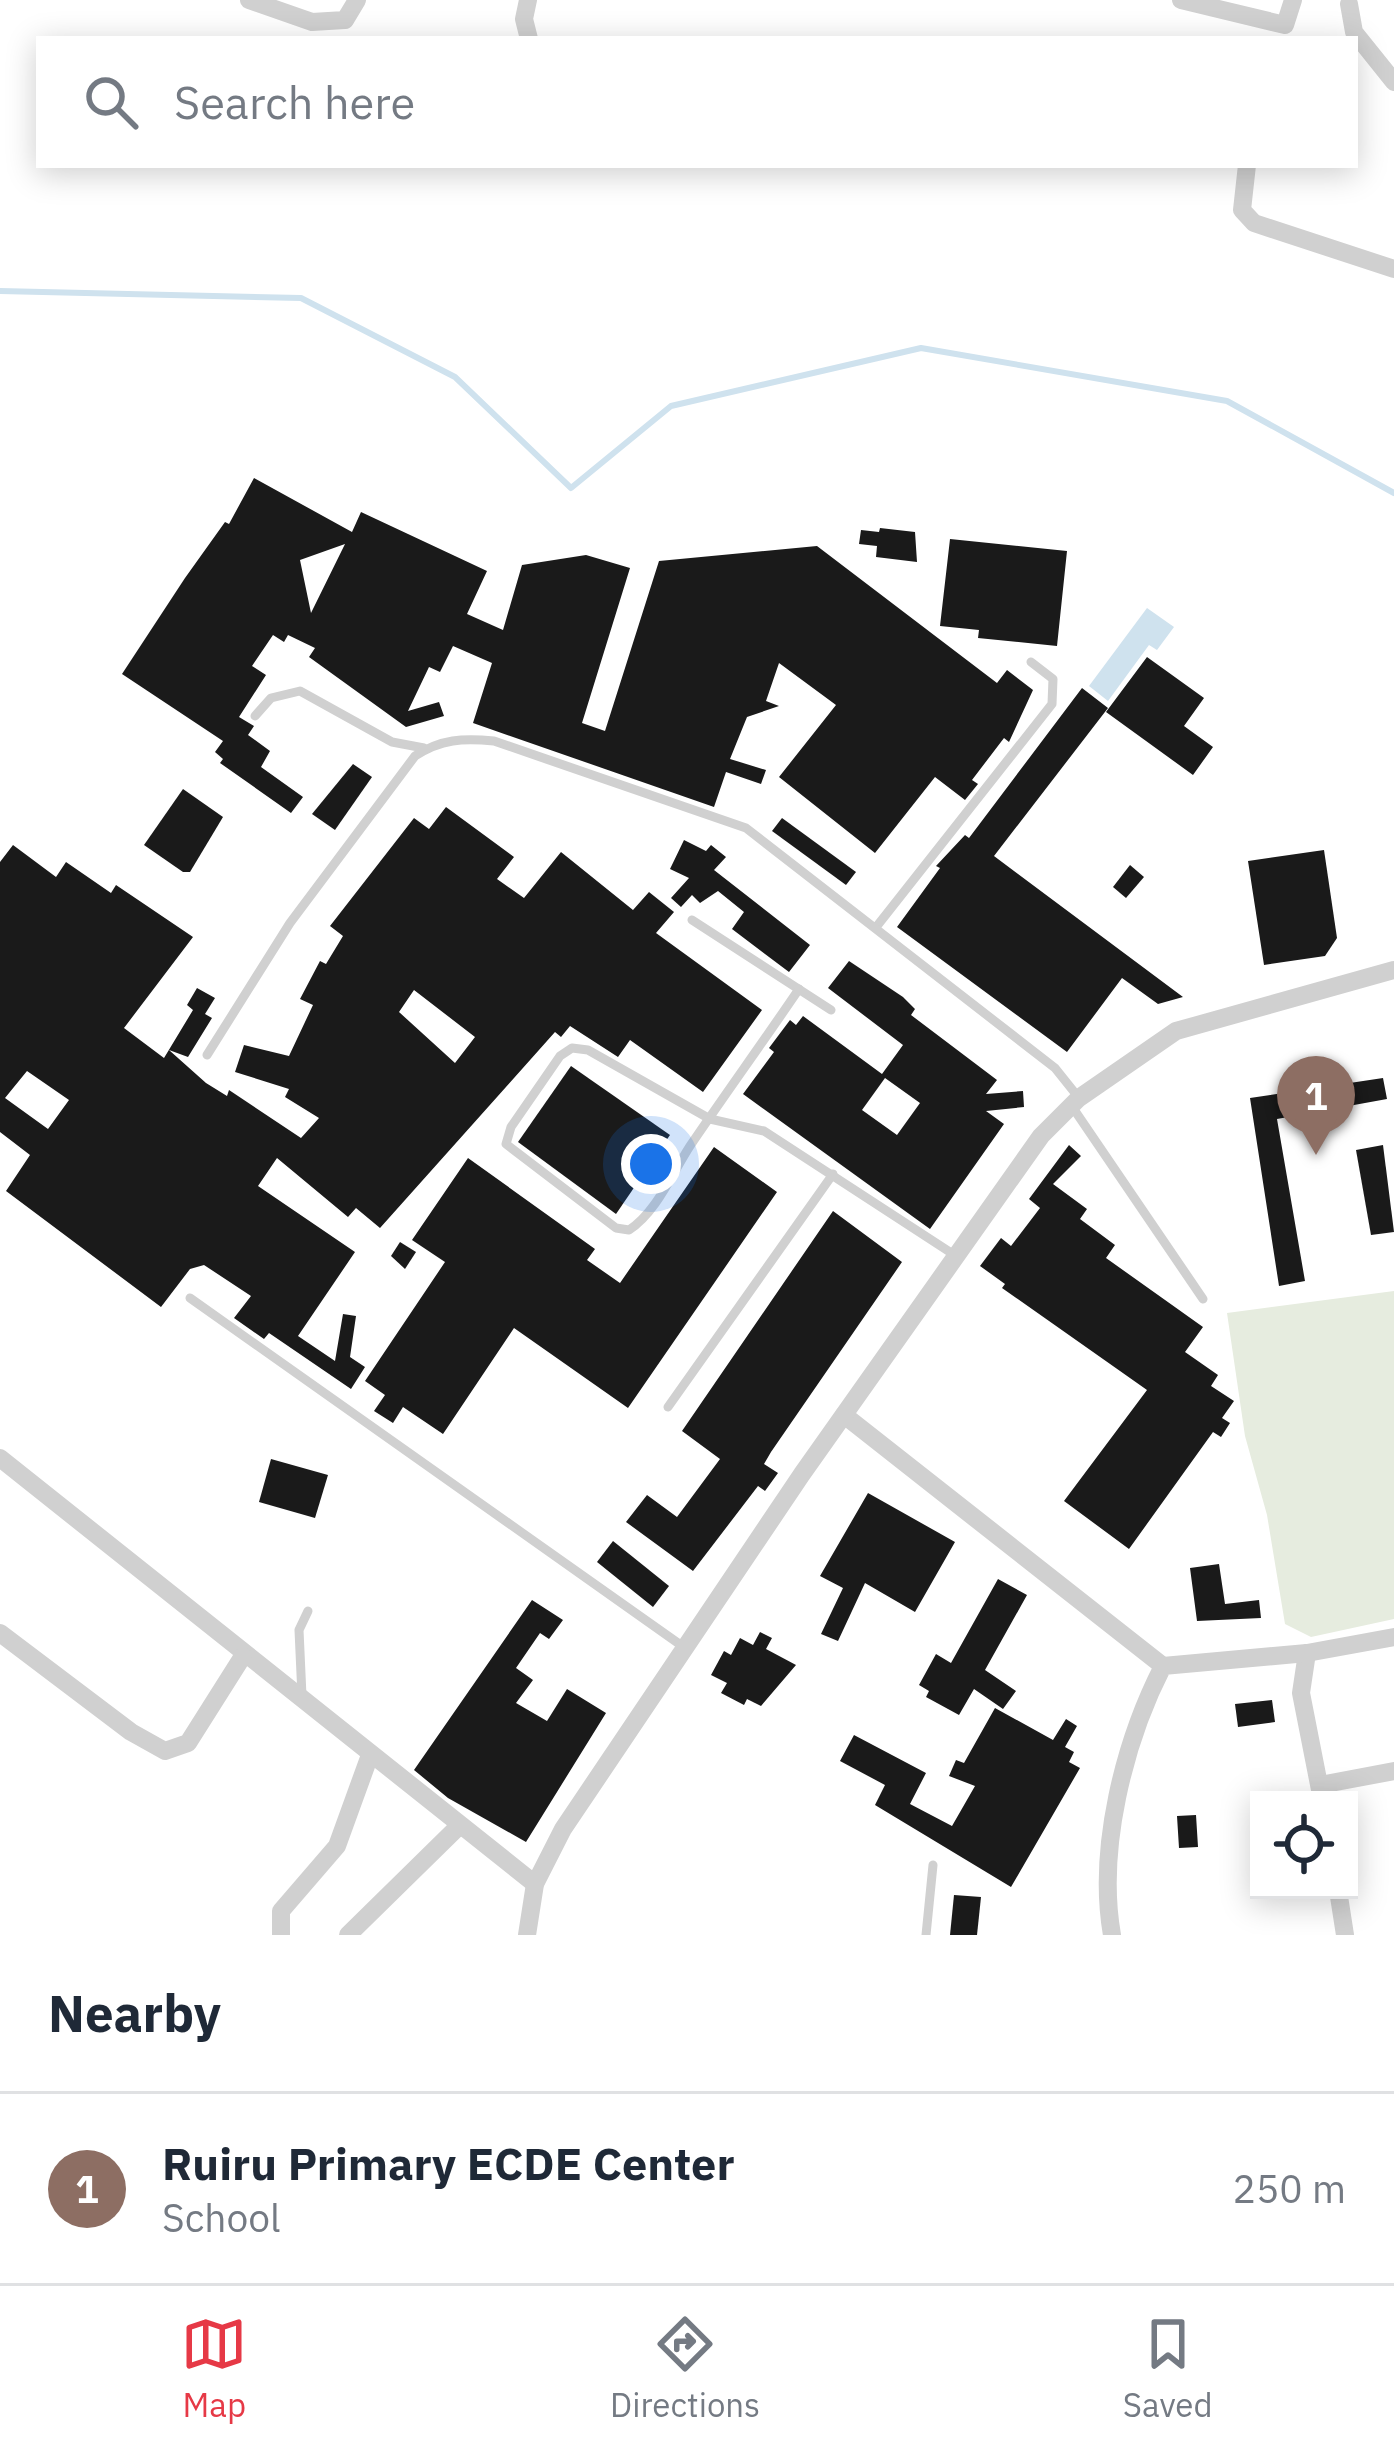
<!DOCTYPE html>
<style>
:root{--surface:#fff;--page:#f2f2f3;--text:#1f2937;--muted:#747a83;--line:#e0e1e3;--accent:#e63946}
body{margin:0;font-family:"IBM Plex Sans",sans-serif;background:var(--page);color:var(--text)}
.controls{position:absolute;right:36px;bottom:36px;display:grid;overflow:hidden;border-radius:0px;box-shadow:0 6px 30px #0003}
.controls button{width:108px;height:108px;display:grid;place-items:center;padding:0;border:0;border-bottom:3px solid var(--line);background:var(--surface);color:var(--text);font:60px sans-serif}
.you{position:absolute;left:651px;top:1164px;width:42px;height:42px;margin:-30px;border:9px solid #fff;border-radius:50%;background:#1a73e8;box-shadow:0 0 0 18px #1a73e833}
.badge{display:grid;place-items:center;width:78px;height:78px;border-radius:50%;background:var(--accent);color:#fff;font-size:39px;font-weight:700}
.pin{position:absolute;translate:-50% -99px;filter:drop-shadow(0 3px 6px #0008)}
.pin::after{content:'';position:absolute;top:63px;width:42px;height:36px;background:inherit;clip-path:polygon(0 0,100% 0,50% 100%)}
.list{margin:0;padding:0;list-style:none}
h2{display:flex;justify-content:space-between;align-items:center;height:156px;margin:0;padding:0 48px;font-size:51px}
h2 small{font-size:39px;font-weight:400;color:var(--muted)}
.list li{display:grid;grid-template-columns:78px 1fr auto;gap:36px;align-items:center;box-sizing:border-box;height:192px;padding:0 48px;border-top:3px solid var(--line)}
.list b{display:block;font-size:45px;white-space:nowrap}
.list p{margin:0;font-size:39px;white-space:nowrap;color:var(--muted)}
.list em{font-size:39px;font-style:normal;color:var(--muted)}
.icon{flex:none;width:66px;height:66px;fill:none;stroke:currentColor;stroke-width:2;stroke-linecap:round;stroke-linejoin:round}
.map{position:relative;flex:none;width:1394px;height:1935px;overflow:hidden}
.search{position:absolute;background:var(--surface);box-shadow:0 6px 30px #0003;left:36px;right:36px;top:36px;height:132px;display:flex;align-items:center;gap:30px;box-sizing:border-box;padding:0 42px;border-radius:0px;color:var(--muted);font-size:45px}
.sheet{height:348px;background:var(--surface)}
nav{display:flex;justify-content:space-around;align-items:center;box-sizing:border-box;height:168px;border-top:3px solid var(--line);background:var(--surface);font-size:33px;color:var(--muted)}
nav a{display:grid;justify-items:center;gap:6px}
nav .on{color:var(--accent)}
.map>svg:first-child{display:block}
</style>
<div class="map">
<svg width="1394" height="1935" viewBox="0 0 1394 1935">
<rect width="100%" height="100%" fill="#fff"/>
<path fill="#e6ecdf" d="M1394 1291V1619L1311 1637 1285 1624 1267 1515 1245 1436 1227 1313Z"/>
<path fill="#cfe2ee" d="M1147 608 1174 627 1157 650 1149 645 1108 701 1089 686Z"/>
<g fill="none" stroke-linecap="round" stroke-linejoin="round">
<path stroke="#cfe2ee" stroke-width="6" d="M0 291 301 298 455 377 571 488 671 406 921 348 1227 401 1394 493"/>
</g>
<g fill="#1a1a1a" fill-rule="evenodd">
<path d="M254 478 352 532 361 512 487 571 467 614 503 630 522 565 586 555 630 568 582 723 605 731 659 561 817 546 997 683 1007 670 1033 690 1009 742 1004 738 972 780 978 784 965 800 935 777 875 853 779 777 836 705 779 663 766 701 779 706 747 717 730 759 766 770 761 784 726 772 714 807 473 723 492 663 453 646 440 672 429 667 408 711 439 702 444 716 406 727 309 657 315 648 288 635 284 642 273 635 252 666 266 675 239 717 254 726 248 735 270 751 261 767 303 797 291 813 220 763 223 759 215 752 223 741 122 674 185 578 225 522 229 524ZM345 544 311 613 300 560Z"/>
<path d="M880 528 915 532 917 562 876 557 877 546 859 544 861 530 879 532Z"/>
<path d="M950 539 1067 551 1057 646 978 638 979 630 940 626Z"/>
<path d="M1147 657 1204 698 1184 726 1213 747 1193 775 1106 712Z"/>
<path d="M1082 688 1108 708 994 856 1183 997 1158 1004 1122 978 1067 1052 897 927 940 868 936 866 965 835 969 838Z"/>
<path d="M353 764 372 777 335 830 312 814Z"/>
<path d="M183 789 223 817 190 872H183L144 845Z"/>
<path d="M446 807 514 857 497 879 524 898 561 852 633 910 649 892 674 912 656 933 762 1010 703 1092 630 1040 618 1057 570 1026 561 1037 555 1032 380 1228 356 1208 348 1217 277 1158 258 1186 355 1252 298 1336 335 1361 343 1314 356 1316 350 1357 365 1367 351 1389 269 1333 264 1339 234 1318 251 1296 204 1265 190 1269 161 1307 6 1191 30 1155 0 1132V862L13 845 56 877 66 862 111 893 116 885 193 937 124 1028 164 1058 193 1010 187 1005 197 988 215 998 205 1014 212 1018 188 1057 169 1050 206 1083 227 1096 229 1090 301 1138 319 1118 285 1097 289 1089 235 1072 244 1045 289 1056 313 1005 300 999 320 961 326 964 343 936 330 926 414 818 429 829ZM414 990 475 1037 455 1063 399 1012ZM27 1071 69 1100 48 1129 5 1098Z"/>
<path d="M782 818 856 872 846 885 772 831Z"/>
<path d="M684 840 706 851 711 845 726 857 714 870 810 945 789 972 732 929 744 912 718 891 700 903 692 895 681 907 671 898 689 878 670 869Z"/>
<path d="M1324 850 1337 938 1325 956 1264 965 1248 861Z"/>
<path d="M1130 865 1144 877 1126 898 1113 887Z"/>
<path d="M849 961 903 997 915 1009 911 1015 997 1080 986 1094 1023 1091 1024 1107 986 1111 1004 1124 930 1229 743 1094 774 1052 769 1048 790 1020 796 1025 803 1016 882 1074 903 1045 828 988ZM885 1078 920 1103 897 1135 862 1110Z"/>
<path d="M571 1066 670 1135 616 1214 518 1142Z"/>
<path d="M1383 1078 1387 1099 1277 1119 1305 1281 1279 1286 1250 1098Z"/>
<path d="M1069 1145 1081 1156 1053 1184 1087 1209 1080 1219 1115 1245 1106 1258 1203 1327 1185 1352 1218 1375 1211 1386 1234 1401 1222 1418 1230 1423 1221 1437 1213 1432 1129 1549 1064 1501 1147 1390 1002 1288 1005 1284 980 1266 1001 1238 1011 1246 1040 1208 1029 1199Z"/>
<path d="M1383 1145 1394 1232 1371 1235 1356 1150Z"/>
<path d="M714 1147 777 1192 628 1408 514 1328 443 1434 403 1407 393 1423 374 1411 385 1395 365 1381 445 1262 412 1240 468 1158 595 1249 587 1260 620 1283Z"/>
<path d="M833 1211 902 1262 771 1452 764 1464 778 1473 765 1491 758 1486 693 1571 626 1522 647 1495 677 1517 720 1459 682 1431Z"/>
<path d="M400 1242 416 1252 405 1269 391 1256Z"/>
<path d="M271 1459 328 1475 315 1518 259 1502Z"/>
<path d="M868 1493 955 1542 915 1612 865 1583 838 1641 821 1634 843 1588 820 1576Z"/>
<path d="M613 1541 669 1586 653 1607 597 1562Z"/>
<path d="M1219 1564 1225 1604 1259 1600 1261 1618 1197 1621 1190 1568Z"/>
<path d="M998 1579 1027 1595 985 1670 1016 1691 1003 1709 974 1689 959 1715 926 1697 929 1691 919 1685 936 1654 951 1663Z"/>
<path d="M532 1600 563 1620 549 1639 540 1633 516 1668 533 1680 516 1703 547 1721 567 1689 606 1713 526 1842 448 1798 414 1770Z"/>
<path d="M760 1632 772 1638 766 1649 796 1665 761 1706 747 1699 744 1705 721 1693 727 1683 711 1675 724 1651 731 1655 740 1638 753 1645Z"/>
<path d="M1272 1700 1275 1722 1238 1727 1235 1704Z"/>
<path d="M995 1708 1053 1740 1066 1719 1077 1726 1065 1747 1074 1752 1069 1762 1080 1768 1011 1887 875 1805 885 1785 840 1761 854 1735 926 1773 910 1804 952 1826 975 1786 949 1776 956 1760 964 1763Z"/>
<path d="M1196 1815 1198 1847 1179 1848 1177 1816Z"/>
<path d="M954 1895 981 1897 977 1935H950Z"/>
</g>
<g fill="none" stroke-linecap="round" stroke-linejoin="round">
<g stroke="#d0d0d0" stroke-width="9">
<path d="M255 716 271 698 300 691 392 742 424 748"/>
<path d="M692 920 831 1010"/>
<path d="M877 926 1052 704 1053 679 1031 662"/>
<path d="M799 989C763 1042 726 1093 690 1146 673 1172 656 1213 629 1230L616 1228 506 1144 511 1127 560 1056 572 1048 588 1050 710 1119 764 1131 956 1256"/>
<path d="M207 1055 290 923 415 756C441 739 463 738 494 741L746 828 1055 1068 1079 1098"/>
<path d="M1071 1105 1203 1299"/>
<path d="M190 1298 685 1648"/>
<path d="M668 1407 833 1174"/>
<path d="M302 1696 299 1630 308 1611"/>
<path d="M926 1935 933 1865"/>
</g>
<g stroke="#d0d0d0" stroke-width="18">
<path d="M249 0 312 22 345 20 357 0"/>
<path d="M528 0 524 19 529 39"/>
<path d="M1181 0 1285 25 1293 0"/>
<path d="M1349 4 1354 32 1394 82"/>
<path d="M1247 165 1242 210 1254 223 1394 269"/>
<path d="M844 1415 1163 1666"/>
<path d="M0 1458 535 1884"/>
<path d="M0 1633 131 1732 165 1751 188 1743 243 1656"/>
<path d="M1307 1653 1301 1693 1322 1800"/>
<path d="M1320 1785 1394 1771"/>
<path d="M1338 1890 1345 1935"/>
<path d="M281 1935V1911L337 1846 370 1755"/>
<path d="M348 1935 460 1825"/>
<path d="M527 1935 535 1884 563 1829 802 1474 1041 1136 1079 1098 1176 1031 1394 970"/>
<path d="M1112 1935C1097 1849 1124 1742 1163 1666L1307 1653 1394 1637"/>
</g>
</g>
</svg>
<div class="controls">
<button><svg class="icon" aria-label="locate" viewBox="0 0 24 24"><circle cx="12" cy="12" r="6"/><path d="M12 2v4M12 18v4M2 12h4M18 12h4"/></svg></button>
</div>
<div class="you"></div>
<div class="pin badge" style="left:1316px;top:1155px;background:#8d6e63">1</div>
<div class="search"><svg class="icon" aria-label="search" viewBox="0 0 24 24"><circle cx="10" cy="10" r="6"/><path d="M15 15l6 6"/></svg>Search here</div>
</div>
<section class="sheet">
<h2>Nearby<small></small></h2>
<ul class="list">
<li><span class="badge" style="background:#8d6e63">1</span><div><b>Ruiru Primary ECDE Center</b><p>School</p></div><em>250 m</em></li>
</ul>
</section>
<nav>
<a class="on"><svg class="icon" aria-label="map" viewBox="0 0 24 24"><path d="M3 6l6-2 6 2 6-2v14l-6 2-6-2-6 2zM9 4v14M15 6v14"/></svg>Map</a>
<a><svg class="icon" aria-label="directions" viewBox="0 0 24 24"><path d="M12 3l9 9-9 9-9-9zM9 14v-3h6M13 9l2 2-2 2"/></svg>Directions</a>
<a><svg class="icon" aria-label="saved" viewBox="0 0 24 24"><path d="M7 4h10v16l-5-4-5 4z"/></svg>Saved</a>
</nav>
